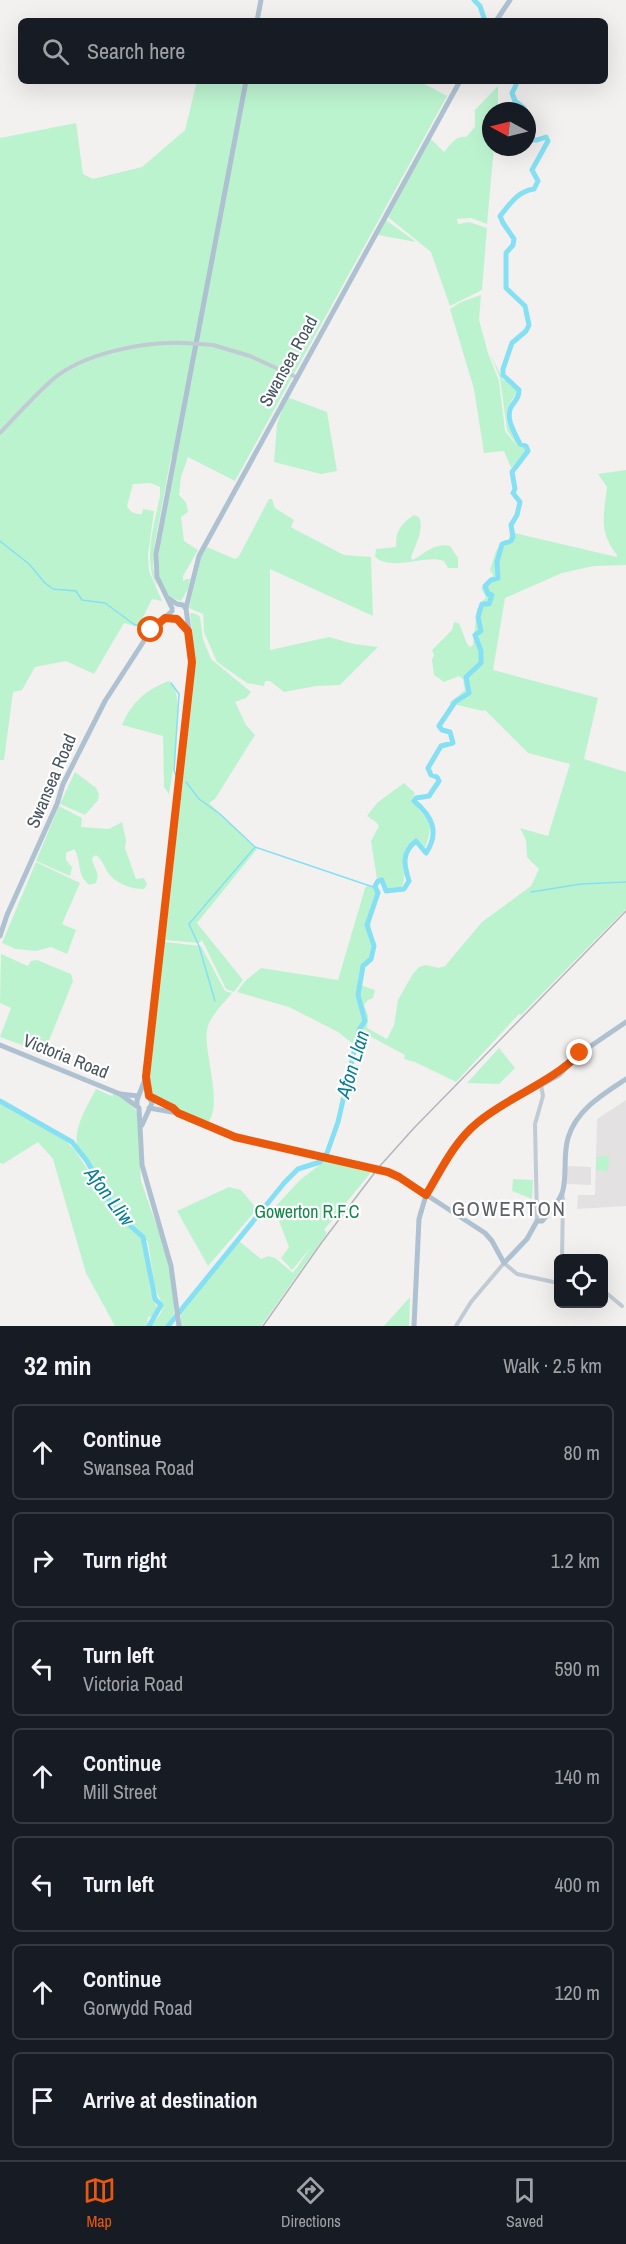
<!DOCTYPE html>
<meta charset="utf-8">
<style>
:root{--surface:#171b24;--page:#242831;--text:#f1f3f6;--muted:#9ea1a6;--line:#363941;--accent:#ea580c}
body{margin:0;font-family:"Archivo Narrow",sans-serif;background:var(--page);color:var(--text)}
.controls{position:absolute;right:18px;bottom:18px;display:grid;overflow:hidden;border-radius:9px;box-shadow:0 6px 24px #0002}
.controls button{width:54px;height:54px;display:grid;place-items:center;padding:0;border:0;border-bottom:2px solid var(--line);background:var(--surface);color:var(--text);font:30px sans-serif}
.compass{position:absolute;left:482px;top:102px;width:54px;height:54px;border-radius:50%;background:var(--surface);box-shadow:0 6px 24px #0002;rotate:277deg}
.stop{position:absolute;width:18px;height:18px;margin:-14px;border:4px solid #ea580c;border-radius:50%;background:#fff}
.stop.end{background:#ea580c;border-color:#fff;box-shadow:0 2px 6px #0008}
.list{margin:0;padding:0;list-style:none}
h2{display:flex;justify-content:space-between;align-items:center;height:78px;margin:0;padding:0 24px;font-size:26px}
h2 small{font-size:20px;font-weight:400;color:var(--muted)}
.list li{display:grid;grid-template-columns:39px 1fr auto;gap:18px;align-items:center;box-sizing:border-box;height:96px;margin:0 12px 12px;padding:0 12px;border:2px solid var(--line);border-radius:9px}
.list b{display:block;font-size:22px;white-space:nowrap}
.list p{margin:0;font-size:20px;white-space:nowrap;color:var(--muted)}
.list em{font-size:20px;font-style:normal;color:var(--muted)}
.icon{flex:none;width:33px;height:33px;fill:none;stroke:currentColor;stroke-width:2;stroke-linecap:round;stroke-linejoin:round}
.map{position:relative;flex:none;width:626px;height:1326px;overflow:hidden}
.search{position:absolute;background:var(--surface);box-shadow:0 6px 24px #0002;left:18px;right:18px;top:18px;height:66px;display:flex;align-items:center;gap:15px;box-sizing:border-box;padding:0 21px;border-radius:9px;color:var(--muted);font-size:22px}
.sheet{height:834px;background:var(--surface)}
nav{display:flex;justify-content:space-around;align-items:center;box-sizing:border-box;height:84px;border-top:2px solid var(--line);background:var(--surface);font-size:16px;color:var(--muted)}
nav a{display:grid;justify-items:center;gap:3px}
nav .on{color:var(--accent)}
.map>svg:first-child{display:block}
</style>
<div class="map">
<svg width="626" height="1326" viewBox="0 0 626 1326">
<rect width="100%" height="100%" fill="#f3f0f0"/>
<g fill="#e4e1e2">
<path d="M626 1100V1206L577 1209 578 1195H595L597 1119Z"/>
<path d="M567 1166 591 1167V1185L566 1184Z"/>
</g>
<g fill="#bcf3cf">
<path d="M197 81H419L447 96 235 481 188 457 181 477 179 495 186 502 188 512 181 517 184 541 198 550 183 576V582L178 585 186 579H190L188 589 181 601C146 594 161 537 166 511 169 492 172 473 176 455L171 457 155 543 153 567 157 586C142 560 155 522 160 496V487L150 483 133 484 127 506C131 513 134 514 142 514L143 509 154 511 148 555 149 571 162 601 152 599 138 627 124 623 94 674 66 661 35 667 22 690 13 692 4 760H0V138L76 123 83 174 93 179 142 167 185 130Z"/>
<path d="M498 86V111H491V147H494L487 224 471 218 457 219 458 224 469 222 487 228 482 290 450 306 431 252 388 217 430 138 444 152C450 145 456 135 466 137L475 127V110Z"/>
<path d="M386 220 416 242 378 235Z"/>
<path d="M481 295 479 320 488 353 499 381 505 431 517 446 507 430 500 378 490 353 503 380 512 382 517 388C516 396 512 399 509 405 500 424 517 438 527 451L511 468 504 451 484 453 474 389 450 309 461 302Z"/>
<path d="M287 397 327 412 337 471 321 474 274 462 277 424Z"/>
<path d="M626 470V565L594 566 562 573 505 598 493 670 598 698 584 759 626 772V909L521 1015 519 1014 456 1082 415 1062 404 1059 405 1055 364 1033 360 1034 357 1047 338 1032 289 1007 237 992 245 981 261 968 338 980 365 888 368 885 377 887C380 899 373 908 371 919 369 931 373 942 370 953 367 965 353 972 363 986L375 990 373 998 368 1000 364 1005 368 1016 367 1028 387 1039 394 1025 398 1000 412 975 419 967 426 965 439 968 445 966 482 922 531 886 539 869 527 857 526 840 520 828 548 836 570 764 528 753 485 710 483 711 449 703 465 690 463 679 459 676 444 682 434 675 432 660 434 655 432 650 452 630 454 622 459 623 467 644 470 647 473 645 477 609 486 597 481 588 488 580 492 579 493 575 490 570C494 559 496 542 509 539L510 532 617 557V555C598 531 604 515 607 487L598 474Z"/>
<path d="M269 499H272L275 508 294 520 291 527 298 531 344 555 371 557 373 616 270 569V650L329 637 354 644 378 647 340 685 316 686 284 692 270 681H265L264 686 247 683 217 662 204 632 203 614 189 608 201 557 207 547 235 559 239 556Z"/>
<path d="M414 515 419 517C425 529 414 547 411 558L413 560C425 553 435 542 450 546L458 558V568H448L444 561C426 554 392 572 375 557L376 549 396 547C395 532 401 523 414 515Z"/>
<path d="M190 613 196 614 200 617 203 639 211 659 251 692 246 698 235 702 246 725 255 735 215 799 209 803 257 849 197 923 243 980 234 992 226 989 202 940 199 943 165 940 194 679 195 657Z"/>
<path d="M169 681C172 685 175 688 176 693 181 714 173 772 169 794L164 787 163 736 122 725C131 703 146 689 169 681Z"/>
<path d="M75 772 96 788 99 794 98 800 85 815 60 804Z"/>
<path d="M404 783 415 793 412 798C420 820 439 814 425 848L418 840C385 849 424 895 386 889L385 880 382 878 377 879 371 841 379 826 376 822 367 816 377 803Z"/>
<path d="M59 806 82 818 81 827 109 829 122 822 126 840 125 848 136 879 144 878 147 885 144 889C130 889 114 883 107 871 103 864 102 860 96 855L92 858C93 868 101 872 96 883L90 885C76 876 82 861 74 849L66 853V860L72 867 70 876 36 861Z"/>
<path d="M36 862 80 883 62 924 76 930 67 954 51 947 36 951 16 949 2 943Z"/>
<path d="M164 942 201 946 225 991 232 993C225 1002 214 1012 209 1023 199 1046 225 1099 208 1123 194 1118 153 1102 149 1087Z"/>
<path d="M1 954 28 966 31 961 37 960 71 974 73 981 44 1053 0 1037 11 1008 0 1003Z"/>
<path d="M499 1048 515 1068 499 1084 467 1083Z"/>
<path d="M96 1089 112 1096 114 1093C124 1098 132 1105 139 1114L138 1138 141 1181 162 1241 173 1284 174 1314 166 1326H151L161 1313 163 1306 155 1288 148 1242 120 1213 77 1145C74 1126 88 1105 96 1089Z"/>
<path d="M0 1104 67 1142 74 1149 124 1224 137 1233 143 1241 150 1289 158 1310 156 1315 148 1317 147 1326H115L86 1273 53 1159 38 1142 3 1164 0 1163Z"/>
<path d="M609 1156 608 1171 596 1170V1157Z"/>
<path d="M326 1160 372 1171 324 1230 327 1233 261 1326H181V1312L239 1241 261 1259 268 1256 275 1258 293 1273 312 1246 292 1270 281 1258 289 1247 274 1208 300 1180Z"/>
<path d="M513 1179 533 1180 532 1199 512 1191Z"/>
<path d="M229 1187 241 1190 257 1209 208 1266 177 1211Z"/>
<path d="M410 1297 409 1326H384Z"/>
</g>
<g fill="none" stroke-linecap="round" stroke-linejoin="round">
<g stroke="#85e0f3" stroke-width="1.5">
<path d="M0 541 29 564 45 583 53 589 76 591 82 600 105 603 135 625 140 624 148 626"/>
<path d="M171 683 179 694 174 770 176 776"/>
<path d="M186 782 199 799 220 814 255 847 376 888"/>
<path d="M531 892 581 884 626 882"/>
<path d="M215 1001 199 946 189 924 255 847"/>
</g>
<g stroke="#85e0f3" stroke-width="5">
<path d="M474 0 480 6 485 21"/>
<path d="M516 81V85L512 93 515 101 524 108 522 111"/>
<path d="M0 1101 72 1142 87 1161 112 1205 126 1222 143 1237 155 1299 161 1305 149 1326"/>
<path d="M168 1326 285 1182 298 1169 320 1162 327 1153 338 1122 359 1030 365 1021 358 995 363 966 371 959 374 946 367 925 378 893 375 886 378 881 382 880 386 891 404 889 409 881C404 865 401 853 416 841L426 853C440 832 432 816 414 801L416 798 429 796 439 781 437 777 431 775 428 768 441 746 453 743 450 732 442 730 439 726 455 702 469 693 466 677 481 663V651L475 635 481 631 478 617 482 604H489L492 595 488 594 485 586 491 580 498 578 497 562 502 544 511 541 513 537 511 525 517 515 520 502 513 493 515 489 512 472 528 451 526 446 520 444C515 433 505 419 511 407 515 401 519 398 519 390L503 375V369L512 343 526 331 529 325 525 306 506 288V253L513 245 514 239 503 223 500 216C510 204 518 191 534 189L538 181 532 170 548 141 546 137 537 140H530L527 142"/>
</g>
<g stroke="#c0cbd3" stroke-width="4">
<path d="M213 345 250 356 296 377"/>
<path d="M0 433C17 415 34 396 52 380 83 353 145 341 185 343"/>
<path d="M562 1194 563 1199 562 1258"/>
<path d="M537 1221 535 1124 543 1096 541 1085"/>
<path d="M604 1291 622 1306"/>
<path d="M456 1326 471 1302 504 1263 517 1274 558 1283"/>
</g>
<g stroke="#aec1d1" stroke-width="5">
<path d="M257 21 261 0"/>
<path d="M496 21 510 0"/>
<path d="M172 608 157 577 156 554 246 81"/>
<path d="M186 608 199 556 460 81"/>
<path d="M165 618 177 619 188 631"/>
<path d="M0 936 7 915 57 804 63 784 105 701 151 630 172 611"/>
<path d="M0 1045 120 1094 138 1096"/>
<path d="M120 1094 139 1108 142 1165 171 1266 179 1326"/>
<path d="M151 1097 173 1108 178 1113"/>
<path d="M137 1106V1100L146 1077 192 674V652L186 609 183 605 177 604 168 598"/>
<path d="M149 1108 178 1113 235 1137 396 1175 485 1233 492 1241 504 1263 527 1239 537 1221H542C550 1212 561 1200 563 1190 567 1173 563 1155 568 1138 576 1110 603 1094 626 1079"/>
<path d="M142 1125 152 1103 149 1096 147 1078"/>
<path d="M414 1326 419 1219 426 1195 457 1144 477 1123 511 1101 559 1075 582 1052 626 1022"/>
</g>
<path stroke="#b2b5bb" stroke-width="1.5" d="M263 1326 322 1242 379 1167 414 1128 626 911"/>
<path stroke="#c0cbd3" stroke-width="4" d="M185 343 213 345"/>
</g>
<g fill="none" stroke-linecap="round" stroke-linejoin="round">
<path stroke="#ea580c" stroke-width="8" d="M151 630 165 618 177 619 188 631 192 662 146 1077 149 1096 173 1108 178 1113 235 1137 388 1172 399 1177 426 1195C441 1170 454 1142 477 1123 509 1096 550 1084 580 1053"/>
</g>
<g text-anchor="middle" dominant-baseline="central" stroke-width="4.5" stroke-linejoin="round" paint-order="stroke">
<g font-size="18" fill="#46545f" stroke="#fff">
<text transform="translate(288 361) rotate(-61)">Swansea Road</text>
<text transform="translate(51 781) rotate(-67)">Swansea Road</text>
<text transform="translate(66 1056) rotate(22)">Victoria Road</text>
</g>
<g font-size="18" fill="#108747" stroke="#fff">
<text x="307" y="1211">Gowerton R.F.C</text>
</g>
<g font-size="20" font-style="italic" fill="#047d96" stroke="#fff">
<text transform="translate(352 1064) rotate(-73)">Afon Llan</text>
<text transform="translate(110 1196) rotate(53)">Afon Lliw</text>
</g>
<g font-size="21" letter-spacing="1.5" fill="#5c6166" stroke="#fff">
<text x="509" y="1208">GOWERTON</text>
</g>
</g>
</svg>
<div class="controls">
<button><svg class="icon" aria-label="locate" viewBox="0 0 24 24"><circle cx="12" cy="12" r="6"/><path d="M12 2v4M12 18v4M2 12h4M18 12h4"/></svg></button>
</div>
<svg class="compass" viewBox="-18 -18 36 36"><path d="M0-13l5 13h-10z" fill="#e53935"/><path d="M0 13l5-13h-10z" fill="#9ea1a6"/></svg>
<div class="stop" style="left:151px;top:630px"></div>
<div class="stop end" style="left:580px;top:1053px"></div>
<div class="search"><svg class="icon" aria-label="search" viewBox="0 0 24 24"><circle cx="10" cy="10" r="6"/><path d="M15 15l6 6"/></svg>Search here</div>
</div>
<section class="sheet">
<h2>32 min<small>Walk · 2.5 km</small></h2>
<ul class="list">
<li><svg class="icon" aria-label="ahead" viewBox="0 0 24 24"><path d="M12 20V5M6 11l6-6 6 6"/></svg><div><b>Continue</b><p>Swansea Road</p></div><em>80 m</em></li>
<li><svg class="icon" aria-label="right" viewBox="0 0 24 24"><path d="M7 20v-9h11M14 6l5 5-5 5"/></svg><div><b>Turn right</b></div><em>1.2 km</em></li>
<li><svg class="icon" aria-label="left" viewBox="0 0 24 24"><path d="M17 20v-9H6M10 6l-5 5 5 5"/></svg><div><b>Turn left</b><p>Victoria Road</p></div><em>590 m</em></li>
<li><svg class="icon" aria-label="ahead" viewBox="0 0 24 24"><path d="M12 20V5M6 11l6-6 6 6"/></svg><div><b>Continue</b><p>Mill Street</p></div><em>140 m</em></li>
<li><svg class="icon" aria-label="left" viewBox="0 0 24 24"><path d="M17 20v-9H6M10 6l-5 5 5 5"/></svg><div><b>Turn left</b></div><em>400 m</em></li>
<li><svg class="icon" aria-label="ahead" viewBox="0 0 24 24"><path d="M12 20V5M6 11l6-6 6 6"/></svg><div><b>Continue</b><p>Gorwydd Road</p></div><em>120 m</em></li>
<li><svg class="icon" aria-label="arrive" viewBox="0 0 24 24"><path d="M6 21V4h12l-3 4 3 4H6"/></svg><div><b>Arrive at destination</b></div></li>
</ul>
</section>
<nav>
<a class="on"><svg class="icon" aria-label="map" viewBox="0 0 24 24"><path d="M3 6l6-2 6 2 6-2v14l-6 2-6-2-6 2zM9 4v14M15 6v14"/></svg>Map</a>
<a><svg class="icon" aria-label="directions" viewBox="0 0 24 24"><path d="M12 3l9 9-9 9-9-9zM9 14v-3h6M13 9l2 2-2 2"/></svg>Directions</a>
<a><svg class="icon" aria-label="saved" viewBox="0 0 24 24"><path d="M7 4h10v16l-5-4-5 4z"/></svg>Saved</a>
</nav>
